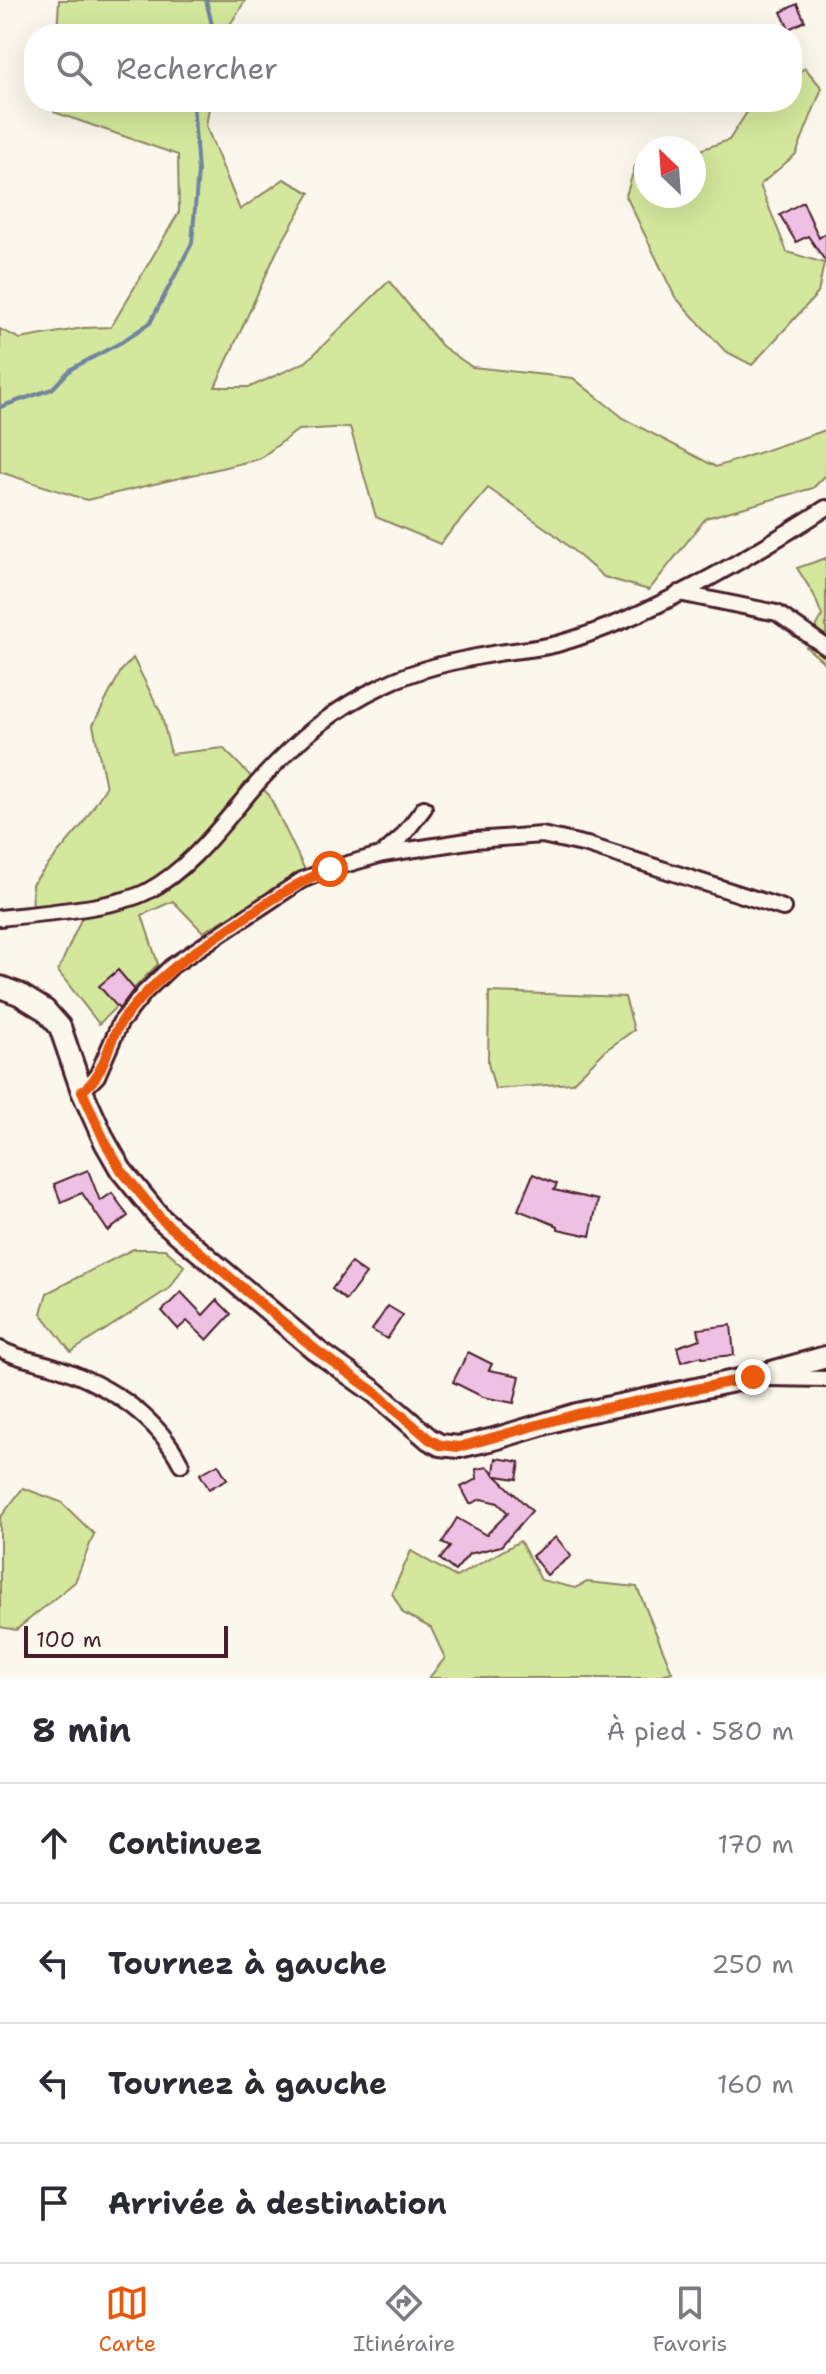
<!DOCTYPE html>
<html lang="fr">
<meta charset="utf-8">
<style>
:root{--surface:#fff;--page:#f2f2f3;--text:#2b2b33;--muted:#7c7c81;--line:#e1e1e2;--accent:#ea580c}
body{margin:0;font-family:"Shantell Sans",sans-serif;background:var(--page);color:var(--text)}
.compass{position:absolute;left:634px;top:136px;width:72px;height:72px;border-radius:50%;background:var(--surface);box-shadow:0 8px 32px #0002;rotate:335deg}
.scale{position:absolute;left:24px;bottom:20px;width:204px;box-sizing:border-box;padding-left:8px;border:4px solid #4a1f2b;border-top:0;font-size:22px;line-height:28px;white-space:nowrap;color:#4a1f2b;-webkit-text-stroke:6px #fbf7ec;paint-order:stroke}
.stop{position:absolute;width:24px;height:24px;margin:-18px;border:6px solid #ea580c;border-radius:50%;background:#fff}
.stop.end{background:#ea580c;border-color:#fff;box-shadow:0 2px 8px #0008}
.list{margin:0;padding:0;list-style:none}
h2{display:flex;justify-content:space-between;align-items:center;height:104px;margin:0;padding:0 32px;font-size:34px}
h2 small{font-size:26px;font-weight:400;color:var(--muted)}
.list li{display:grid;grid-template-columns:52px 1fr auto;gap:24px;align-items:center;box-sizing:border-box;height:120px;padding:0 32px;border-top:2px solid var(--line)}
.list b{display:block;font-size:30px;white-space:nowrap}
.list em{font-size:26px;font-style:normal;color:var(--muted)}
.icon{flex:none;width:44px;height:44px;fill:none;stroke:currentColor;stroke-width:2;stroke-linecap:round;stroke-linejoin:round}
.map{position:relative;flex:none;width:826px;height:1678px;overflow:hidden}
.search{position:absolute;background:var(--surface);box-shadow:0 8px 32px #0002;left:24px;right:24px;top:24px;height:88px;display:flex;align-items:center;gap:20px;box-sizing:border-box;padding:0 28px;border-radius:32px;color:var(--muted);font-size:30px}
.sheet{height:584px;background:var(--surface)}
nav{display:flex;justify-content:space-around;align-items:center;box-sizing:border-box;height:112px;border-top:2px solid var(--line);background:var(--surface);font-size:22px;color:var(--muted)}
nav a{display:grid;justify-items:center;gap:4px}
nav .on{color:var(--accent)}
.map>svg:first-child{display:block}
</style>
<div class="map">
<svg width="826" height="1678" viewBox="0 0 826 1678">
<rect width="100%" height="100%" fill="#fbf7ec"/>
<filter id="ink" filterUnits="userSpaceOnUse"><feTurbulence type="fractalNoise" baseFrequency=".0125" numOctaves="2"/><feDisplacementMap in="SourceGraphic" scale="16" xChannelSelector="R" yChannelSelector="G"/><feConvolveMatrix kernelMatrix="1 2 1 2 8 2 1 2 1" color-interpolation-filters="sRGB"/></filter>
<g filter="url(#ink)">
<g fill="#d4e89d" stroke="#8f8464" stroke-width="2">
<path d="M59 0H244L245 1 224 34H57Z"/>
<path d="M805 68 822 88 796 154 760 185 787 252 824 263 818 293 752 365 725 351 675 297 626 196 635 166 646 164V196H694V152L729 140 751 106 756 102H792V77Z"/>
<path d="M54 102H210L206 126 240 210 284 179 310 193 277 251 215 387H250L306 362 389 281 442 346 472 367 573 378 626 420 716 467 826 430V475L813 488 706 518 649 590 604 577 554 534 488 488 440 544 376 517 350 427 298 430 259 459 87 500 0 472V329L20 339 83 328 111 327 179 212 178 155 54 112Z"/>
<path d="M826 558V664L806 647 822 616 814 595 797 568Z"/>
<path d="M133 658 161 713 171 754 223 748 269 795 306 872 203 932 173 901 142 915 158 964 99 1024 58 971 90 899 33 908 32 884 82 825 106 787 93 725 121 671Z"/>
<path d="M489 992 625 997 634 1030 606 1050 572 1083 495 1089 488 1063Z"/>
<path d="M133 1249H165L184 1266 170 1288 71 1352 41 1313 47 1293Z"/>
<path d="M23 1488 61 1502 94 1534 75 1582 16 1630 0 1627V1518Z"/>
<path d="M520 1541 541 1580 575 1588 587 1582 637 1587 672 1672 652 1678H429L445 1658 431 1628 403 1613 392 1593 411 1551 456 1577Z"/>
</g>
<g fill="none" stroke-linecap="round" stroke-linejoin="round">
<g stroke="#72849f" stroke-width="4">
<path d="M185 34 212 25 206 0"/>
<path d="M0 407 52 389 71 369 120 343 150 323 192 243 198 172 193 102"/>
</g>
</g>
<g fill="#eec0e3" stroke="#4a1f2b" stroke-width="2">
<path d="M797 4 805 21 789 29 781 12Z"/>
<path d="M803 202 819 238 826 233V262L808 236 796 242 780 215Z"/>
<path d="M118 970 134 989 119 1009 99 986Z"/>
<path d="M88 1170 100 1201 112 1193 128 1216 108 1231 82 1193 61 1202 54 1184Z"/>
<path d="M533 1174 557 1184 554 1190 598 1200 590 1236 558 1229V1226L518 1210Z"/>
<path d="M351 1263 366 1274 346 1300 332 1289Z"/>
<path d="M181 1292 203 1315 217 1300 231 1314 207 1340 187 1321 178 1329 162 1311Z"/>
<path d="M388 1306 403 1315 387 1339 372 1330Z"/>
<path d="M731 1325 734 1355 702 1358V1356L681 1362 677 1347 700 1339 698 1329Z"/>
<path d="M468 1352 492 1364 489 1370 520 1376 514 1403 483 1397 453 1382Z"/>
<path d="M496 1458 520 1462 517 1479 496 1476 532 1511 501 1546 469 1554 455 1571 440 1559 450 1547 442 1543 457 1518 486 1535 508 1513 498 1503 481 1499 470 1504 461 1487 477 1479 476 1469 488 1467 494 1473Z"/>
<path d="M218 1464 227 1479 209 1489 200 1474Z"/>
<path d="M556 1537 571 1556 547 1575 532 1556Z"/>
</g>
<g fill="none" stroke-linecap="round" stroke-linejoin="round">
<g stroke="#4a1f2b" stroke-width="20">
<g id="street">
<path d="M679 593 777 613 826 647"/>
<path d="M383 854 474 840 542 835 587 845 783 908"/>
<path d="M0 918C39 913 114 909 148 891 195 866 228 815 263 777 299 738 335 708 382 686 418 668 458 660 498 653 517 650 538 649 557 644 647 619 748 558 826 508"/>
<path d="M82 1091 97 1076 120 1023 145 992 172 966 302 880 330 869 383 854 401 838 424 808"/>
<path d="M0 1349C16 1358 36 1361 53 1366 106 1384 155 1413 181 1464"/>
<path d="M769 1378 826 1379"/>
</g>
</g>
<g stroke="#4a1f2b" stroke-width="26">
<path id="secondary" d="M0 987 19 994 45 1010 60 1027 82 1091 105 1142 121 1170 161 1219 316 1350 376 1393 429 1439 440 1445 459 1447 494 1439 577 1414 753 1377 826 1357"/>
</g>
<use href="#street" stroke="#fbf7ec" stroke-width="14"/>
<use href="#secondary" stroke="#fbf7ec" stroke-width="20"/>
</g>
</g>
<g fill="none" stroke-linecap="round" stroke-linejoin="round" filter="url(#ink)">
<path stroke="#ea580c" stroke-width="10" d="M330 869C298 882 269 901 240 921 193 952 159 974 124 1018 106 1041 107 1074 82 1091L105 1142 121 1170 161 1219 316 1350 376 1393 429 1439 440 1445 459 1447 577 1414 753 1377"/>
</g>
</svg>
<svg class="compass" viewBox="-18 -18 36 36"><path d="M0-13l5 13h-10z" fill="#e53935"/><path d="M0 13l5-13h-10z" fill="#7c7c81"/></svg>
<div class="scale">100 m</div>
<div class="stop" style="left:330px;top:869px"></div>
<div class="stop end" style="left:753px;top:1377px"></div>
<div class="search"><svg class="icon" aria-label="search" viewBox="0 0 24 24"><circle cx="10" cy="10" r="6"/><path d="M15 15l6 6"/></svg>Rechercher</div>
</div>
<section class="sheet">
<h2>8 min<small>À pied · 580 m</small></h2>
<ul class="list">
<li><svg class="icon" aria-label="ahead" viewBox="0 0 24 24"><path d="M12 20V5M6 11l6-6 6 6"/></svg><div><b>Continuez</b></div><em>170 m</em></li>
<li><svg class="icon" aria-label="left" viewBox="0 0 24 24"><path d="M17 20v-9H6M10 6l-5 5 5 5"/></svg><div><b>Tournez à gauche</b></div><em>250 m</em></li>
<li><svg class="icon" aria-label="left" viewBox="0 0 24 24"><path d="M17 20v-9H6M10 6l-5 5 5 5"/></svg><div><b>Tournez à gauche</b></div><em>160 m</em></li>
<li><svg class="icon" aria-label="arrive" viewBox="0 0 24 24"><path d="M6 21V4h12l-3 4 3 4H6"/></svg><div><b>Arrivée à destination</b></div></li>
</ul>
</section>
<nav>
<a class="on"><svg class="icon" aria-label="map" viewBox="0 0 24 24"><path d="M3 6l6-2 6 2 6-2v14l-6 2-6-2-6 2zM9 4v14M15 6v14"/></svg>Carte</a>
<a><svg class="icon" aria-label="directions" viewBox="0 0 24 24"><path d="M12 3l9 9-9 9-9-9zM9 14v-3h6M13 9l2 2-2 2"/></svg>Itinéraire</a>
<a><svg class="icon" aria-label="saved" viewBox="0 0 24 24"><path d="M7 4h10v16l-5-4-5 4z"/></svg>Favoris</a>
</nav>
